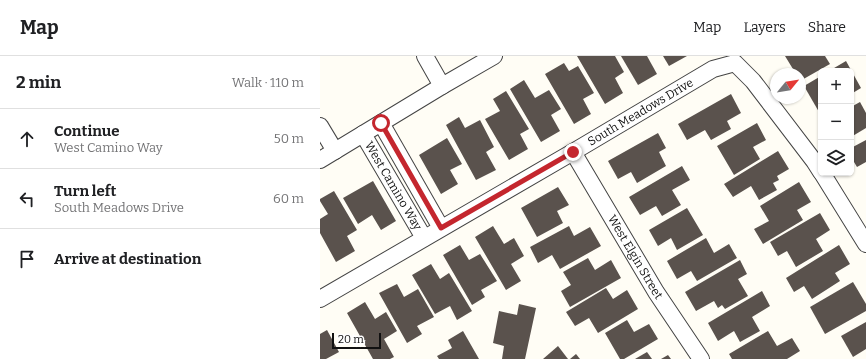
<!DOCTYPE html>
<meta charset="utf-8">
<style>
:root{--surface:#fff;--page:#f2f2f2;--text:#202124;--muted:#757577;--line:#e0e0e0}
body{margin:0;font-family:Bitter,serif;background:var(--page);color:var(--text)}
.controls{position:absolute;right:12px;top:12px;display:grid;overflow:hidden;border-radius:6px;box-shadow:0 1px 3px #0004}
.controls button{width:36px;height:36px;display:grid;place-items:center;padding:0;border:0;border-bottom:1px solid var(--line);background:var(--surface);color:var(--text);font:20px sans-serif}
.compass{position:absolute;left:450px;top:12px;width:36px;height:36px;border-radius:50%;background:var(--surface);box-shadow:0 1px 3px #0004;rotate:60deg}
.scale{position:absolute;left:12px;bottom:10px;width:49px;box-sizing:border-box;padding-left:4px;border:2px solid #111;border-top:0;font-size:11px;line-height:14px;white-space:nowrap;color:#111;-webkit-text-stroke:3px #fff;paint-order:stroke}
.stop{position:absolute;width:12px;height:12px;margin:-9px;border:3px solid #c4262e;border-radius:50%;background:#fff}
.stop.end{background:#c4262e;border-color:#fff;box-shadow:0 1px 4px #0008}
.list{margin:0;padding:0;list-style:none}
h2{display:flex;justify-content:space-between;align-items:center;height:52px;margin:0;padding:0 16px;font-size:17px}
h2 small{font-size:13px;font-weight:400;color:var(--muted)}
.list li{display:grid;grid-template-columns:26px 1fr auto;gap:12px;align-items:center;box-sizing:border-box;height:60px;padding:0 16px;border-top:1px solid var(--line)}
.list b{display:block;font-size:15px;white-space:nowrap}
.list p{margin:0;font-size:13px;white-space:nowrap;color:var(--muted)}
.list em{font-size:13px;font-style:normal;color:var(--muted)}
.icon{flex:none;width:22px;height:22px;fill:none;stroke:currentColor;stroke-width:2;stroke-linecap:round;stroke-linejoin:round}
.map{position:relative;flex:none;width:546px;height:303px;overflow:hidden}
header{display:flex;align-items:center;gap:24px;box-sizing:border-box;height:56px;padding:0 20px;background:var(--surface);border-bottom:1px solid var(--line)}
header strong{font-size:19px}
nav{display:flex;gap:22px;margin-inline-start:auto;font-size:14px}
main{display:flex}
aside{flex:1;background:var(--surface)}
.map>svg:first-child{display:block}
</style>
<header>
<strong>Map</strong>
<nav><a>Map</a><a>Layers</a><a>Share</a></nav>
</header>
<main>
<aside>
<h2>2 min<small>Walk · 110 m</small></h2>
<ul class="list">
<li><svg class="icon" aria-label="ahead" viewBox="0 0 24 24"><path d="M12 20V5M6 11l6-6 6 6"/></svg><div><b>Continue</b><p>West Camino Way</p></div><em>50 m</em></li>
<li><svg class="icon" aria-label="left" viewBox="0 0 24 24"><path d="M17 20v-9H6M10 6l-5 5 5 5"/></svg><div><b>Turn left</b><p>South Meadows Drive</p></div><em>60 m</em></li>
<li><svg class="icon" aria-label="arrive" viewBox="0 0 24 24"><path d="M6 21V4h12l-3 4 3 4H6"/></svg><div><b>Arrive at destination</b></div></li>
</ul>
</aside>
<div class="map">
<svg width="546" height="303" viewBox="0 0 546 303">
<rect width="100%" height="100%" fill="#fffdf5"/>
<g fill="#5a524d">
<path d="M257 0H295L304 16 295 22 303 37 285 48Z"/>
<path d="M301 0H327L337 18 318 29Z"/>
<path d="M343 0H367L349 10Z"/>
<path d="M465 0H505L510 8 480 25V18H476Z"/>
<path d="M526 5 541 32 531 38V15H509Z"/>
<path d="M244 7 249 15 258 10 274 37 263 43 271 58 254 68 225 18Z"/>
<path d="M501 20V55L499 56 484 30Z"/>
<path d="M204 24 215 42 229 34 241 53 231 59 240 75 221 86 190 33Z"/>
<path d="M186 35 209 73 200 78 208 93 189 104 165 63 180 55 173 43Z"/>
<path d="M411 38 421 57 407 65 411 73 391 84 385 74 367 84 358 68Z"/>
<path d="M540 46 546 57V72L531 81V51Z"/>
<path d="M139 61 145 72 160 64 174 91 166 96 176 114 156 124 126 69Z"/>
<path d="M437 67 446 84 433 91 440 103 414 119 397 90Z"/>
<path d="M338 77 346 92 339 96 346 110 317 127 311 116 298 123 288 105Z"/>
<path d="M127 82 142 108 130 114 138 128 121 138 99 99Z"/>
<path d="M546 84V106L537 111 531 101V92Z"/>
<path d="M458 95 469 113 457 120 459 124 453 127 457 134 439 144 431 130 413 141 404 128Z"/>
<path d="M362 110 370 124 352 134 361 149 342 160 336 150 320 159 309 141Z"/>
<path d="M53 125 76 165 61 174 52 159 38 168 23 142Z"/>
<path d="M479 126 491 146 477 154 483 164 443 188 434 173 449 165 440 150Z"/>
<path d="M238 131 249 149 237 155 243 167 217 181 201 152Z"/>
<path d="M14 135 37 174 27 180 35 195 16 206 0 177V163L8 158 0 145V143Z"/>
<path d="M367 152 383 179 357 194 351 182 338 190 329 174Z"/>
<path d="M500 157 510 174 496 183 503 195 476 211 467 195 458 200 450 186Z"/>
<path d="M173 170 184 188 194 182 204 200 191 208 201 225 186 234 155 181Z"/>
<path d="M249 170 254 180 270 171 281 190 240 213 232 199 218 207 210 191Z"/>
<path d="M386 182 394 197 409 188 417 202 377 225 371 215 357 223 347 205Z"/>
<path d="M140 189 149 204 160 198 177 225 161 234 165 241 152 249 123 199Z"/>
<path d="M519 189 530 208 515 217 520 225 492 243 484 230 474 236 466 222Z"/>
<path d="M268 202 275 214 291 204 301 222 250 251 241 235 251 229 243 216Z"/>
<path d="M420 204 427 218 418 223 428 240 405 253 402 249 398 252 394 245 376 255 365 236Z"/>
<path d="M111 208 120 223 129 217 152 255 137 264 130 250 115 258 92 219Z"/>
<path d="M533 226 546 248V255L505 278 490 251Z"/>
<path d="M77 228 84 241 98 233 114 261 97 270 102 278 87 287 59 237Z"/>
<path d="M286 232 293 243 307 234 318 253 278 277 269 262 255 270 246 256Z"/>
<path d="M442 235 450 250 432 261 440 275 420 286 414 275 398 285 388 267Z"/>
<path d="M45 246 55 263 66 256 77 275 64 283 74 301 70 303H53L27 257Z"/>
<path d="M199 248 216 252 205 303H182L184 290 173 287 179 255 197 259Z"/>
<path d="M307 264 314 276 329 268 338 283 304 303H300L285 277Z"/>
<path d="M546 266V293L533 301 521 280Z"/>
<path d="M7 274 19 296 6 303H0V278Z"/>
<path d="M143 275 159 303H119L117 300 132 292 128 284Z"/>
<path d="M448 275 457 290 472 282 480 295 467 303H412L409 298Z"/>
<path d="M238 290 248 303H223Z"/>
<path d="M327 296 332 303H315Z"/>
<path d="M256 298 260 303H250Z"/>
<path d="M348 299 351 303H341Z"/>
</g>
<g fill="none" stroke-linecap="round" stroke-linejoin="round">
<g stroke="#444" stroke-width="18">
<g id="minor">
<path d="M105 0 122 30"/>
<path d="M61 67 121 172"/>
<path d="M0 70 15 95"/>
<path id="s1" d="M43 78 104 182"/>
<path id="s2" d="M253 96 336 236 381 303"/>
<path d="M0 104 122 30 174 0"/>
<path d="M502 117 546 188"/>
<path id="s3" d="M0 243 253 96 393 13 415 7 433 25 494 105 501 116"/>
</g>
</g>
<use href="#minor" stroke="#fff" stroke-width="16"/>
</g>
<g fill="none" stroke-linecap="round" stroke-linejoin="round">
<path stroke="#c4262e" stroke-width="5" d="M61 67 121 172 253 96"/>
</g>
<g text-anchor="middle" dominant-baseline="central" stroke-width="4" stroke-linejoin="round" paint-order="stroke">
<g font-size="12" fill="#111" stroke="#fff">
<text stroke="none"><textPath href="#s3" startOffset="371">South Meadows Drive</textPath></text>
<text stroke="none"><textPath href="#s1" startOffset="60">West Camino Way</textPath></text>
<text stroke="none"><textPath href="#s2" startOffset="122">West Elgin Street</textPath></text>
</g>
</g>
</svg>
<div class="controls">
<button>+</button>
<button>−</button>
<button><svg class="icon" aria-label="layers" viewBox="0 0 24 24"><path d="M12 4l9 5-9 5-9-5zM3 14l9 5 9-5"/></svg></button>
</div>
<svg class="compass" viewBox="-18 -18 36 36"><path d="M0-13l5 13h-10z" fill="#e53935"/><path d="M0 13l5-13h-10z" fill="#757577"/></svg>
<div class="scale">20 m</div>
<div class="stop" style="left:61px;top:67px"></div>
<div class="stop end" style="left:253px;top:96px"></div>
</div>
</main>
